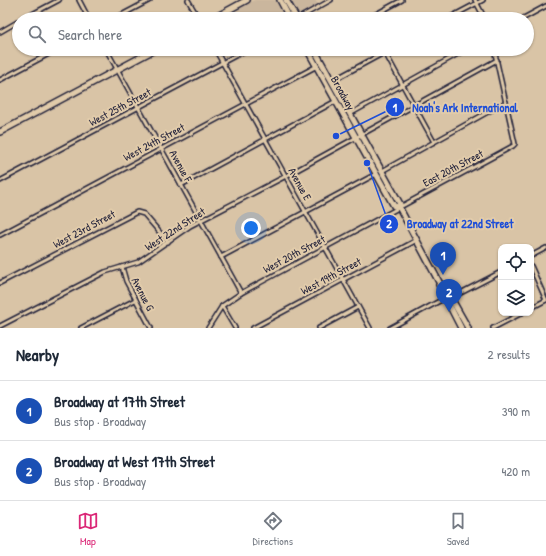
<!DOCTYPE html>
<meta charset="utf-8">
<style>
:root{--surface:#fff;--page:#f2f2f3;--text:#1f2937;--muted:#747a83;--line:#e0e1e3;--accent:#db2777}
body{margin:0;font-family:"Patrick Hand",sans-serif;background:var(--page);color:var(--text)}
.controls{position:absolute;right:12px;bottom:12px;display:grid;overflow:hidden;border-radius:8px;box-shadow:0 1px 3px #0004}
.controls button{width:36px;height:36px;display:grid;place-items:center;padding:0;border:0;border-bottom:1px solid var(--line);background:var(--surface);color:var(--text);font:20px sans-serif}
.you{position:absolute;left:251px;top:228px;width:14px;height:14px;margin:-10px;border:3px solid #fff;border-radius:50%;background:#1a73e8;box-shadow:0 0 0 6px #1a73e833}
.badge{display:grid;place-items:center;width:26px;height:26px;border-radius:50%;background:var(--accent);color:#fff;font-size:13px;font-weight:700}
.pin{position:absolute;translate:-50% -33px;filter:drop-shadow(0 1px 2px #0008)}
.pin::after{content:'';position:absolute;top:21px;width:14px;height:12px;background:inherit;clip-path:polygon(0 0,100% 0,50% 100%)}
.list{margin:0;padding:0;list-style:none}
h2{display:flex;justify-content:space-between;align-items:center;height:52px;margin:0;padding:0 16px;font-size:17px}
h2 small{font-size:13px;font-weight:400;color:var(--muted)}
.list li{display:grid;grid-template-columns:26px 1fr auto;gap:12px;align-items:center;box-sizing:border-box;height:60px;padding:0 16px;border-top:1px solid var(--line)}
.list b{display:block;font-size:15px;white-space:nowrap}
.list p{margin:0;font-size:13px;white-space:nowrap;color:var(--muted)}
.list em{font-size:13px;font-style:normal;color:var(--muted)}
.icon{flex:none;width:22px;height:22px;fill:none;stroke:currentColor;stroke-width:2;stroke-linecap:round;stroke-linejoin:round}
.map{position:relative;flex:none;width:546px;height:328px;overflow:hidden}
.search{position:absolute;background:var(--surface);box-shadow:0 1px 3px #0004;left:12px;right:12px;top:12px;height:44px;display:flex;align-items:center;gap:10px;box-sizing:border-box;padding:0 14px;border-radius:22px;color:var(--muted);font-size:15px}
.sheet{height:172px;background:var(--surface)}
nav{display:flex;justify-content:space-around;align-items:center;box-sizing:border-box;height:56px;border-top:1px solid var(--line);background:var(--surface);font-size:11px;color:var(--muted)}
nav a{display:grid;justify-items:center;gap:2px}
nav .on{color:var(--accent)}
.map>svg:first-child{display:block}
</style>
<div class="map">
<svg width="546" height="328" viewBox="0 0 546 328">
<rect width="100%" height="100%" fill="#d9c4a6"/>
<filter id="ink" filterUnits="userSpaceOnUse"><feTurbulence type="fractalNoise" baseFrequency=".025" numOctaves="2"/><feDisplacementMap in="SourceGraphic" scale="8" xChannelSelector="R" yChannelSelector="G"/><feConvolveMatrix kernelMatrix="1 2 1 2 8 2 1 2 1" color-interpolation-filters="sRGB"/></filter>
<g filter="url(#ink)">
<path fill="#cab69d" d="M255 0H315L318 5 292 19H223L222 17Z"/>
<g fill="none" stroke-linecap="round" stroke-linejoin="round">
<g stroke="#22223b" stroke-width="6">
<g id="minor">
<path d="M79 0 89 19"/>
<path d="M188 0 199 19"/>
<path d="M475 0 485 19"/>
<path d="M23 19 59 0"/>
<path d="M114 19 150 0"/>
<path d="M297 19 331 0"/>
<path d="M367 19 402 0"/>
<path d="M447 19 483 0"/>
<path d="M522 19 546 6"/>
<path d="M0 32 19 21"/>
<path d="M106 49 241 293"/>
<path d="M215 49 370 328"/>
<path d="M383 49 434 142"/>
<path d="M0 80 58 49"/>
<path d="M332 81 391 49"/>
<path d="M350 114 467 49"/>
<path d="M382 171 506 102"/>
<path d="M0 181 248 49"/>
<path d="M181 185 336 101"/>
<path d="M0 235 317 66"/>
<path d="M531 256 546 248"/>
<path d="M221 257 376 174"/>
<path d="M531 266 546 300"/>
<path d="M122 267 126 281 151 328"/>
<path d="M0 283 137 212 144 214 168 242"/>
<path d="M451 298 501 272"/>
<path d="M222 306 235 328"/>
<path d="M531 308 546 300"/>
<path d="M0 326 105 272 138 262 190 226 286 176 497 60"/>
<path d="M81 328 135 300"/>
<path d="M208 328 222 306 241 293 513 146 515 144 494 49"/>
<path d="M253 328 417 240"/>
<path d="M319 328 358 307"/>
<path d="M390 328 445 298"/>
<path d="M493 328 522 313"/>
</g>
</g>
<g stroke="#22223b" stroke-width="8">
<g id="primary">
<path d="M280 0 290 19"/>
<path d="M286 0 297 19"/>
<path d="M212 19 247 0"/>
<path d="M307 49 394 206 399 207"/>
<path d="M314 49 400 204 399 207 439 282 451 298 468 328"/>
<path d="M0 132 156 49"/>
<path d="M439 285 461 328"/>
</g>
</g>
<use href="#minor" stroke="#e1cbaa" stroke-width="3"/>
<use href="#primary" stroke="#e1cbaa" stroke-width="5"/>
</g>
</g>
<g text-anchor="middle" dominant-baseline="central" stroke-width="4" stroke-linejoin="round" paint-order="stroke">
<g font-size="11" fill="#22223b" stroke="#e1cbaa">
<text transform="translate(343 93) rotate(61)">Broadway</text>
<text transform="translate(120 107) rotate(-28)">West 25th Street</text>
<text transform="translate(154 142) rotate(-28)">West 24th Street</text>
<text transform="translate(181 166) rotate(61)">Avenue F</text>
<text transform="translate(453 168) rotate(-28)">East 20th Street</text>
<text transform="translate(300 184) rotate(61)">Avenue E</text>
<text transform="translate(84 229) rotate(-28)">West 23rd Street</text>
<text transform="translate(175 229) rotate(-33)">West 22nd Street</text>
<text transform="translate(294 254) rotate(-28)">West 20th Street</text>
<text transform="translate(331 276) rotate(-28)">West 19th Street</text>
<text transform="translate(143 294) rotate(63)">Avenue G</text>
</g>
</g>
<path fill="none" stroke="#1d4ed8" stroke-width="1.5" d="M336 136L395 107M367 163L389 224"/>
<g fill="#1d4ed8" stroke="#e1cbaa" stroke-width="1.5">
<circle cx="336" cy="136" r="4"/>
<circle cx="367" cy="163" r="4"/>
<circle cx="395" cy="107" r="10"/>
<circle cx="389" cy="224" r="10"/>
</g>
<g font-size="12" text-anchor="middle" font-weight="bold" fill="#fff">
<text x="395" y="112">1</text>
<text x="389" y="228">2</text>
</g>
<g font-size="12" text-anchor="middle" font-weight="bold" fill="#1d4ed8" stroke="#e1cbaa" stroke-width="4" stroke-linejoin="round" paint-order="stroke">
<text x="465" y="112">Noah's Ark International</text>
<text x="460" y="228">Broadway at 22nd Street</text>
</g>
</svg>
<div class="controls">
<button><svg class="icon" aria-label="locate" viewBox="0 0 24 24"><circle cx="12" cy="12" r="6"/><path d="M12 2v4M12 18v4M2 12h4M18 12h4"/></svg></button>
<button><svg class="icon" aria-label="layers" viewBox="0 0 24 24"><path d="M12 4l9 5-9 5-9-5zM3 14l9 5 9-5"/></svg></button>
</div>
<div class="you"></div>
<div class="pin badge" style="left:443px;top:275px;background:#1a4fb4">1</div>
<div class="pin badge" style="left:449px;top:312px;background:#1a4fb4">2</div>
<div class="search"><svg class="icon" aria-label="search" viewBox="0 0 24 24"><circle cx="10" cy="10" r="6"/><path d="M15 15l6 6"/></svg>Search here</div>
</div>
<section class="sheet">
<h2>Nearby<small>2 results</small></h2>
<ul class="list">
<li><span class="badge" style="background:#1a4fb4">1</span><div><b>Broadway at 17th Street</b><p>Bus stop · Broadway</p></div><em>390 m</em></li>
<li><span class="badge" style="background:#1a4fb4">2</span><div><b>Broadway at West 17th Street</b><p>Bus stop · Broadway</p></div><em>420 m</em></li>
</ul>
</section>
<nav>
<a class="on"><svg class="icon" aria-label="map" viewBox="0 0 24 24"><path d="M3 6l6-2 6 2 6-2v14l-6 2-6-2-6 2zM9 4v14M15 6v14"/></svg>Map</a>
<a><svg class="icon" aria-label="directions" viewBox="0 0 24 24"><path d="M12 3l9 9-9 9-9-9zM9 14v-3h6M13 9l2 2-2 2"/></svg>Directions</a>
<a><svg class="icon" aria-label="saved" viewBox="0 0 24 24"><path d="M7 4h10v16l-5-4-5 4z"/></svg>Saved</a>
</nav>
